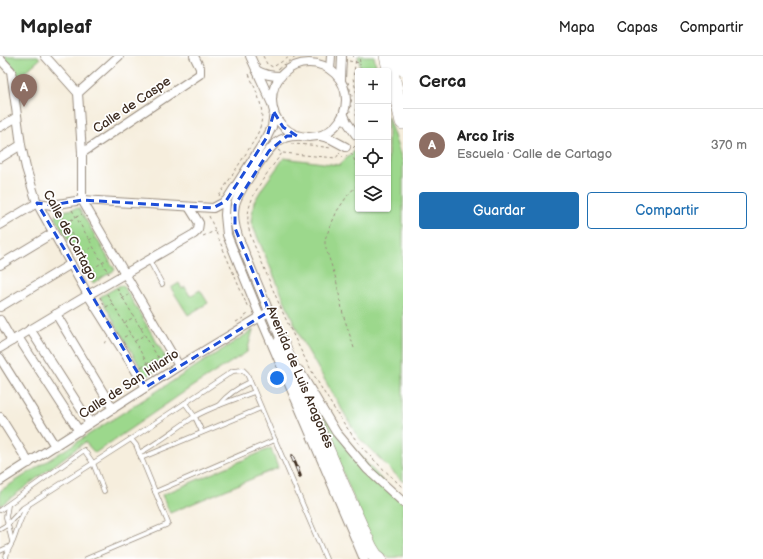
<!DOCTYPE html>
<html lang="es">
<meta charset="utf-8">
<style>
:root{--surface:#fff;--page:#f6f6f6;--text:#222;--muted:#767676;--line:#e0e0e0;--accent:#1f6fb2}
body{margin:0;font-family:"Balsamiq Sans",sans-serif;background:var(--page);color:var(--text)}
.controls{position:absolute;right:12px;top:12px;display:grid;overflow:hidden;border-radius:4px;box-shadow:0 1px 3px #0004}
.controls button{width:36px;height:36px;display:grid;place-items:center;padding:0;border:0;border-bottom:1px solid var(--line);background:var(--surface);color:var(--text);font:20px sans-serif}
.you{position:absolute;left:277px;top:322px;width:14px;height:14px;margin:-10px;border:3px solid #fff;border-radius:50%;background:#1a73e8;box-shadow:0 0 0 6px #1a73e833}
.badge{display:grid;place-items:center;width:26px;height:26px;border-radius:50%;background:var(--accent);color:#fff;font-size:13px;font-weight:700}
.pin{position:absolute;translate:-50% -33px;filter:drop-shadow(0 1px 2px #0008)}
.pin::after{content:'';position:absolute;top:21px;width:14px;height:12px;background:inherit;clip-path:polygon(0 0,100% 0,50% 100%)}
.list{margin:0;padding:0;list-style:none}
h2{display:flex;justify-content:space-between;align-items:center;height:52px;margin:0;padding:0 16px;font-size:17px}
h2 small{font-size:13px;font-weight:400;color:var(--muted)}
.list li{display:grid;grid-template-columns:26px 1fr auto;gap:12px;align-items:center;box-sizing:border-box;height:72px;padding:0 16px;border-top:1px solid var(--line)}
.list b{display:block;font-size:15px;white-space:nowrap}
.list p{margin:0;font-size:13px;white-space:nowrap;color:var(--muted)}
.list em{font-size:13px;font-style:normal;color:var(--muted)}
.actions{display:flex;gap:8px;padding:12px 16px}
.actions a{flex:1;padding:9px 0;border:1px solid var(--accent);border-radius:4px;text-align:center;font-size:14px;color:var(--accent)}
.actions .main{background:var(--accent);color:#fff}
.icon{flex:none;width:22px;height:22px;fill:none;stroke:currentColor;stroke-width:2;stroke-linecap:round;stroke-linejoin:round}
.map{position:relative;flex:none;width:403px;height:503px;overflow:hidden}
header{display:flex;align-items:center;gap:24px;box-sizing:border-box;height:56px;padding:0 20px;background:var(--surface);border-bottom:1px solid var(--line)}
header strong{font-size:19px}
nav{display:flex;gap:22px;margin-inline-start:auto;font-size:14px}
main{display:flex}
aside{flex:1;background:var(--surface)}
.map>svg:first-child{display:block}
</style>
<header>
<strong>Mapleaf</strong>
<nav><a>Mapa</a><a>Capas</a><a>Compartir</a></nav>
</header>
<main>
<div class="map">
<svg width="403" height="503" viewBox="0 0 403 503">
<rect width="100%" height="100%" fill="#fff"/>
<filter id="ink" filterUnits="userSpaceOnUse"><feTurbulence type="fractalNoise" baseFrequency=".025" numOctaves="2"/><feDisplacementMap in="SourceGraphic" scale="8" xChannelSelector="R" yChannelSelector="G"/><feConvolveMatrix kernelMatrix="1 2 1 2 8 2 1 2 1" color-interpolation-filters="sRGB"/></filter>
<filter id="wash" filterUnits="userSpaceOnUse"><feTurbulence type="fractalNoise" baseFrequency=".012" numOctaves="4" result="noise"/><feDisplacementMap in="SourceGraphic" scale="16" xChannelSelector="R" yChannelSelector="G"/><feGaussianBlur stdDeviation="0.9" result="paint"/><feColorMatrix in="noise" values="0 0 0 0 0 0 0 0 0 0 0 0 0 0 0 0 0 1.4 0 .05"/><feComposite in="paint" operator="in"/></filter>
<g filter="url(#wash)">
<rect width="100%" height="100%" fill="#f6eedd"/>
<g fill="#9cd88c" stroke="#6c8155">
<path d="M6 0H38L40 3 18 22 17 15 5 2Z"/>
<path d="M358 0H374L377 15H361Z"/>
<path d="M388 61 403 107V426L358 381 301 283 251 166 254 146 263 131 284 102 339 109 358 92V153H388Z"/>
<path d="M79 152 115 214 93 227 55 161 57 156Z"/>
<path d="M179 227 182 233 185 231 190 240 200 234 208 247 188 259 171 232Z"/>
<path d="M123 229 169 307 146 321 100 241 119 230Z"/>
<path d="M253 274 247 296 193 330 95 397 85 386 0 450V435Z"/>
<path d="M309 335 322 357 403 448V499C393 503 386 502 376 496Z"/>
<path d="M271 392 278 412 170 457 162 439Z"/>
</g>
</g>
<g filter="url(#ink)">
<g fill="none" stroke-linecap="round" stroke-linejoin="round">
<g stroke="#988c7e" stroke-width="5.5">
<g id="lane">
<path d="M149 204 162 228"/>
<path d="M185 347 195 361 202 376"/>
<path d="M219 349C227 339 239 331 250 326"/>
<path d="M139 397C159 387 175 373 194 361 213 350 234 344 254 336"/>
<path d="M141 402 261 352"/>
<path d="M155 436 275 384 326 503"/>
<path d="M8 449 6 461 12 485"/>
<path d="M0 454 84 394 93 407 104 435"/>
<path d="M0 473 7 469 23 452 131 383 233 315 243 314 247 318 275 384"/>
<path d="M0 495 9 491"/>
<path d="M6 503C6 495 10 492 13 485 18 472 20 461 28 450"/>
<path d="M86 503 166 469 168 467 136 389 131 383"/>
</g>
</g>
<g stroke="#988c7e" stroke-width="10">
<g id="street">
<path d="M45 0 78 37"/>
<path d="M250 0 272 48"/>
<path d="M0 3 11 15 21 89 26 112 37 147 88 239 146 331"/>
<circle cx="309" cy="44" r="37"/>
<path d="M330 13 331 0"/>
<path d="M256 14C265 19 271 20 281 20"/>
<path d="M341 24 342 0"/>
<path d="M274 56 272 71 267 81 226 145 225 159 227 179 262 265 364 503"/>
<path d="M344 59 347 66 356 79"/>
<path d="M0 71 17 61"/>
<path d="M320 80 331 83 346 91"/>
<path d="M82 97 200 18V12L194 0"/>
<path d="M0 102 21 89"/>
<path d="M82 144 179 310"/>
<path d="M82 144V97L78 37 119 0"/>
<path d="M0 169 37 147 52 149 82 144 213 152 226 145"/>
<path d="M0 209 53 177"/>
<path d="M0 251 71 208"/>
<path d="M56 258 113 353"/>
<path d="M0 264 12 285"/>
<path d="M30 273 90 367"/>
<path d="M18 281 79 375"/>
<path d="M283 289 241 188C236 176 232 163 235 149 237 137 267 94 277 86 284 81 290 80 297 80"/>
<path d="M0 292 88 239 194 178 198 174 199 167 189 151"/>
<path d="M0 302 55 390"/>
<path d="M299 314 336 376 367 413 403 446"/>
<path d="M0 361 29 407"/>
<path d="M0 425 179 310 265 258"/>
</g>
</g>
<g stroke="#988c7e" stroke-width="16">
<g id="highway">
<path d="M387 0 403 66"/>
<path d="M400 0 403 12"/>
<path d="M281 287 345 437 370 492 375 500 379 503"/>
</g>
</g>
<g stroke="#988c7e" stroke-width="1" stroke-dasharray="3 3" stroke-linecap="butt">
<path d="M263 0 267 8 273 11 291 0"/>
<path d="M353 0 356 3 353 22 357 39 356 59 358 63"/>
<path d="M349 5 360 7 359 0"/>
<path d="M278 13 297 0"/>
<path d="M360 15V8"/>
<path d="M249 18C258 40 268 56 257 79"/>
<path d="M348 26 352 40 350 56"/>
<path d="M291 88 310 89 331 92"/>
<path d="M353 92 358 87"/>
<path d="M278 94 282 97C270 114 249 138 248 160 246 177 259 198 265 214 288 272 316 330 353 380 367 399 386 415 403 432"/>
<path d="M338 96 344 102 347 99"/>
<path d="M283 97 336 102 339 98"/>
<path d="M351 97 358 111"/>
<path d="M219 140 257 80H258"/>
<path d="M72 154 109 218"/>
<path d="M59 156 98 224"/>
<path d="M209 160 246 247"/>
<path d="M60 170 82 158"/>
<path d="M203 180 215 175"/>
<path d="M89 184 95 181"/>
<path d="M73 193 78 190"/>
<path d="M83 196 93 191"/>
<path d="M87 216 108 203"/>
<path d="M117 232 163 310"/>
<path d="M107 238 153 317"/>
<path d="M100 241 105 251"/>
<path d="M246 247 248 252"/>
<path d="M106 251 129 239"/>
<path d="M245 260 250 257"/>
<path d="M236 266 245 261"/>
<path d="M124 267 134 261"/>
<path d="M140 272 146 269"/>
<path d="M124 281 130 278"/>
<path d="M135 285 144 279"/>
<path d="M104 287 108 285"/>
<path d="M354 292 343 258 336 223 325 190V183L337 155 348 139 358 128"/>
<path d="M141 311 163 298"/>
</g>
<use href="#lane" stroke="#fff" stroke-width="4"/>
<use href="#street" stroke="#fff" stroke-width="8"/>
<use href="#highway" stroke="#fff" stroke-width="15"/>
<g stroke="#3b2a1e" stroke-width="3.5">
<path id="rail" d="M292 400 300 420"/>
</g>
<use href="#rail" stroke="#fff" stroke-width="2" stroke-dasharray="6" stroke-linecap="butt"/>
</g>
</g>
<path fill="none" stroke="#1d4ed8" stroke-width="3" stroke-dasharray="8 5" stroke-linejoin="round" d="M274 56 283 71 297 80H287L269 95 235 149V172L267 250 265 258 146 331 37 147 52 149 82 144 213 152 226 145 267 81Z"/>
<g text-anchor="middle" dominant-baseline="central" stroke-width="3.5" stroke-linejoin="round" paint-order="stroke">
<g font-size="13" fill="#3b2a1e" stroke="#fff">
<text transform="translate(132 49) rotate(-34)">Calle de Caspe</text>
<text transform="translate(70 179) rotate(62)">Calle de Cartago</text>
<text transform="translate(300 321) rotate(67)">Avenida de Luis Aragonés</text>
<text transform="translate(129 328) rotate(-33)">Calle de San Hilario</text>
</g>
</g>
</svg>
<div class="controls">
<button>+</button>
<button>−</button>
<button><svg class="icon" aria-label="locate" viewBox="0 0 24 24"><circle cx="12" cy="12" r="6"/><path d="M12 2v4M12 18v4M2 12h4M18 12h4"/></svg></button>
<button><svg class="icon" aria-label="layers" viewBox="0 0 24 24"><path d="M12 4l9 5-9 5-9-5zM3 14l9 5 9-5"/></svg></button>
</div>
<div class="you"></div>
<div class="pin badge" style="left:24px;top:51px;background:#8d6e63">A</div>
</div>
<aside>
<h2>Cerca<small></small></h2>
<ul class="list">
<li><span class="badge" style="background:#8d6e63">A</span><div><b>Arco Iris</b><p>Escuela · Calle de Cartago</p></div><em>370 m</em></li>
</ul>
<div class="actions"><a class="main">Guardar</a><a>Compartir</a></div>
</aside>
</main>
